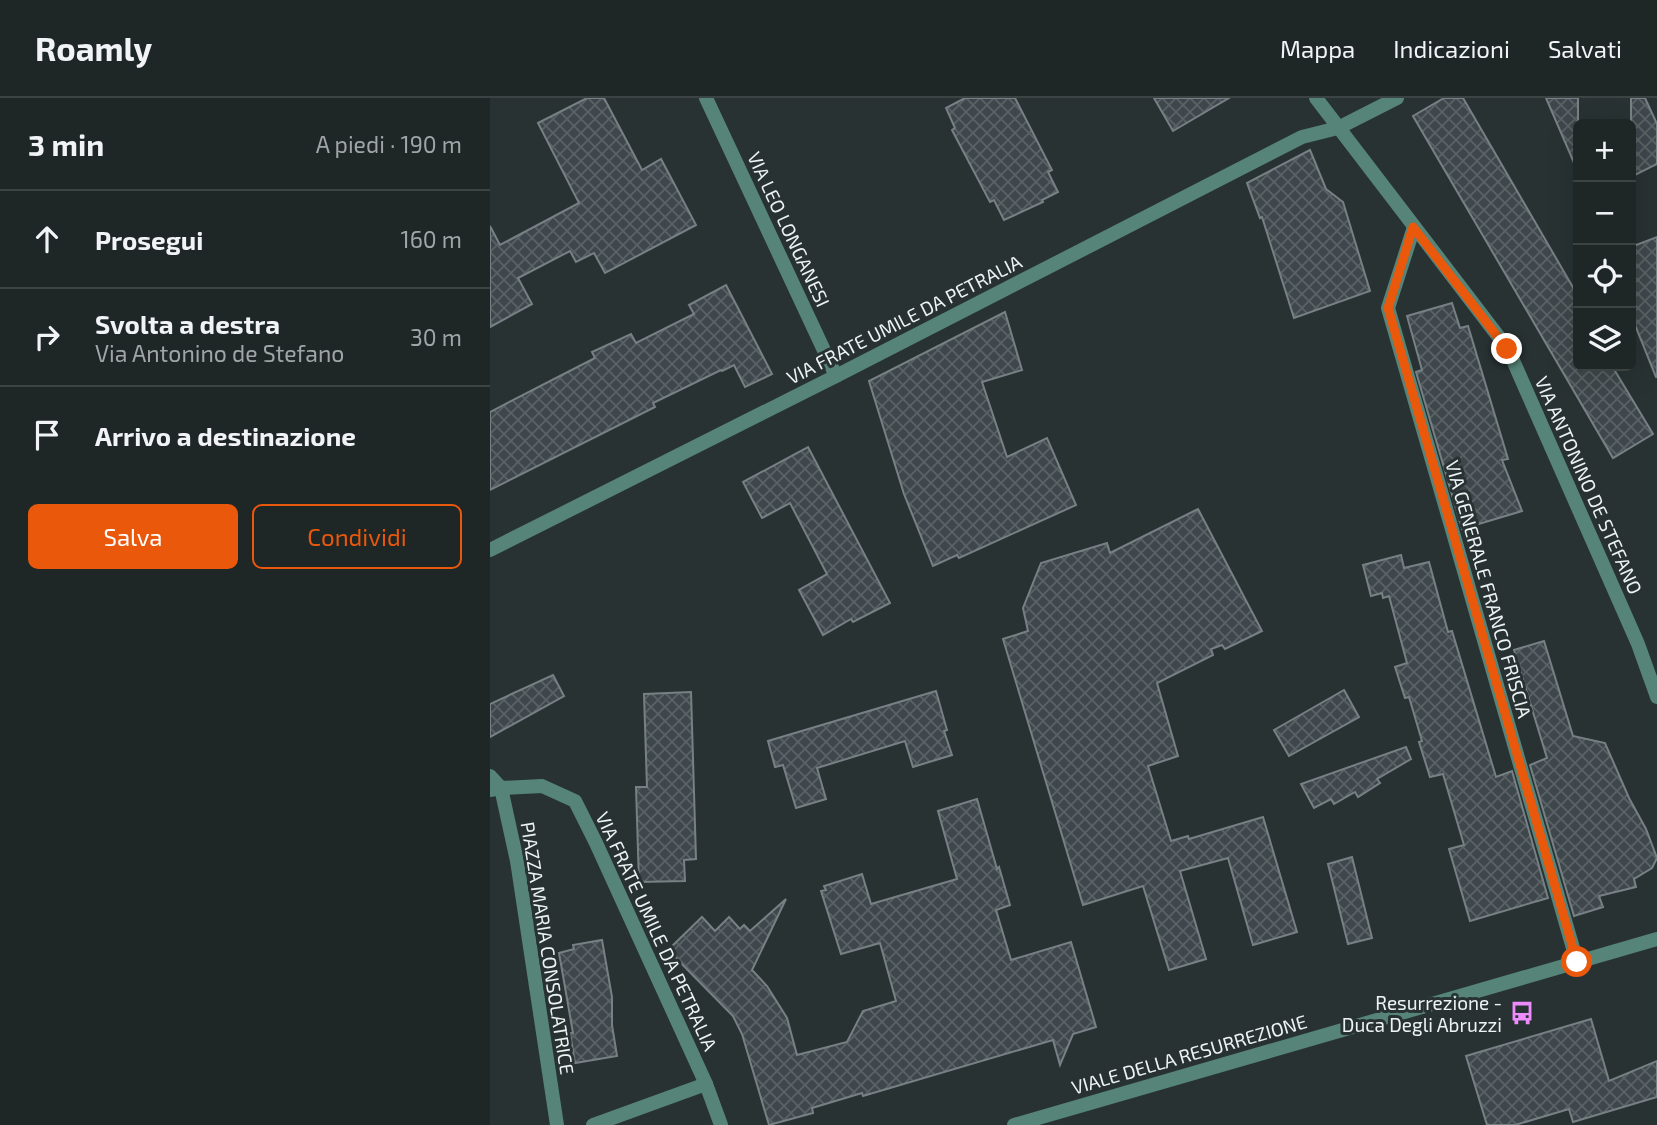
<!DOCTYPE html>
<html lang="it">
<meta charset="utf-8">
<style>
:root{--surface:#1e2626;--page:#2b3232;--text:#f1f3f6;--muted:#a1a5a7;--line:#3c4343;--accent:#ea580c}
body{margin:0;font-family:"Exo 2",sans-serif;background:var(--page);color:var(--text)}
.controls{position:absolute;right:21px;top:21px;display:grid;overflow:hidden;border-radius:10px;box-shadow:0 7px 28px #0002}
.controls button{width:63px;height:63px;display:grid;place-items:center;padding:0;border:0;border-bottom:2px solid var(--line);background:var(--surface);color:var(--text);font:35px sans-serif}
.stop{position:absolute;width:21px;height:21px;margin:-16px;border:5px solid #ea580c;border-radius:50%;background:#fff}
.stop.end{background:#ea580c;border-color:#fff;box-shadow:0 2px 7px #0008}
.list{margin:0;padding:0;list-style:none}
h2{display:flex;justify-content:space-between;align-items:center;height:91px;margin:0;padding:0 28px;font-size:30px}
h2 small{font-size:23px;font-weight:400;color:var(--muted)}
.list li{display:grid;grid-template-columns:46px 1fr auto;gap:21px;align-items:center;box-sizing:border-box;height:98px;padding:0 28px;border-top:2px solid var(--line)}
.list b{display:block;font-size:26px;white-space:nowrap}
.list p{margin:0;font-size:23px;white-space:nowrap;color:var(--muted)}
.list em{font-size:23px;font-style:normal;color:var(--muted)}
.actions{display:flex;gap:14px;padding:21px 28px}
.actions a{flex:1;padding:16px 0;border:2px solid var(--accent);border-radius:10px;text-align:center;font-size:24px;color:var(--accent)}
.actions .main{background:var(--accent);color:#fff}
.icon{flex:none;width:38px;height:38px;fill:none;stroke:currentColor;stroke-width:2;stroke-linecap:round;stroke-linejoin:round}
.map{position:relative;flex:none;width:1167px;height:1027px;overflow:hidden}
header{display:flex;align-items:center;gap:42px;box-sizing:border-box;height:98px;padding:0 35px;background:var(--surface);border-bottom:2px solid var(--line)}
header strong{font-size:33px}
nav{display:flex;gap:38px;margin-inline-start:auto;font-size:24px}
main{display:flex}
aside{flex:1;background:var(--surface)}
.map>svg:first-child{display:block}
</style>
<header>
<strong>Roamly</strong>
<nav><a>Mappa</a><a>Indicazioni</a><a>Salvati</a></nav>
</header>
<main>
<aside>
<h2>3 min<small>A piedi · 190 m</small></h2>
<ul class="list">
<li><svg class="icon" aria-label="ahead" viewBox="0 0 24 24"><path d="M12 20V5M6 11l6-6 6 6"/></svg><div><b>Prosegui</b></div><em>160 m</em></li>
<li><svg class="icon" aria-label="right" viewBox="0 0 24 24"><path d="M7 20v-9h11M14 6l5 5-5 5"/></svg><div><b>Svolta a destra</b><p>Via Antonino de Stefano</p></div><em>30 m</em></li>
<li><svg class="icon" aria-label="arrive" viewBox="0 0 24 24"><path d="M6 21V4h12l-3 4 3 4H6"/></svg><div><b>Arrivo a destinazione</b></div></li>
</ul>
<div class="actions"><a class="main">Salva</a><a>Condividi</a></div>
</aside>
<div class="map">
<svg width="1167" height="1027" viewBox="0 0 1167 1027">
<defs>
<pattern id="building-cross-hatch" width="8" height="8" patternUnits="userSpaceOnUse" patternTransform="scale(1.75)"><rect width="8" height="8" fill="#3e474b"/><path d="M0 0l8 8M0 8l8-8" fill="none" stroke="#5a6266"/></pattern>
</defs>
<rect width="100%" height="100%" fill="#283233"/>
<g fill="url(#building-cross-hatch)" stroke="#778185" stroke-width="2">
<path d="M97 0H114L152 72 171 61 206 127 115 175 104 155 86 164 80 153 28 180 42 206 0 229V128L10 147 89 105 48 25Z"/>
<path d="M475 0H525L562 72 558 74 568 94 552 102 553 104 514 122 504 102 500 104 462 32 465 30 456 10Z"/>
<path d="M664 0H739L683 33Z"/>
<path d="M954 0H973L1088 198V268H1122L1163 336 1123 360 923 18Z"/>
<path d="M1056 0H1088V74Z"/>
<path d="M1141 0H1155L1167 26V66L1141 79Z"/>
<path d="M820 52 836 91 853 104 880 193 804 220 772 119 770 120 757 85Z"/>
<path d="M1167 139V279H1166L1141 217V149Z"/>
<path d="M236 187 282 276 255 289 244 267 232 273 231 272 163 305 165 309 0 392V314L105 260 102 254 141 236 146 245 204 216 199 207Z"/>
<path d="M962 205 970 230 978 228 1018 361 1012 362 1032 413 972 431 926 274 932 272 917 218Z"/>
<path d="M515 214 532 272 492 284 517 359 557 340 586 407 469 460 467 457 443 468 414 396 379 283Z"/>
<path d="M318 349 400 505 363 524 361 521 333 537 309 492 337 476 300 405 272 420 253 384Z"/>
<path d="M708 411 772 533 735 551 732 547 721 551 723 557 667 585 688 658 658 668 681 743 698 738 699 741 773 719 807 834 763 847 738 760 690 773 716 861 679 872 653 788 593 807 513 541 538 533 533 510 551 465 617 445 620 455Z"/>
<path d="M911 457 914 470 939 464 958 534 962 533 1006 679 1022 673 1058 800 980 823 959 751 974 747 953 676 940 679 929 644 932 643 919 599 915 600 905 569 917 565 899 498 893 500 892 495 881 498 873 467Z"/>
<path d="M1054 543 1083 638 1115 645 1139 700 1156 731 1167 760 1162 770 1144 781 1146 789 1109 798 1113 809 1084 818 1040 667 1057 660 1024 552Z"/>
<path d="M63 577 74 598 0 639V606Z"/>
<path d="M854 592 869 619 799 658 784 632Z"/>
<path d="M446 593 457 632 454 633 462 657 423 669 415 643 327 670 336 701 306 710 293 667 285 669 278 643Z"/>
<path d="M201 594 206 761 194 762 195 783 149 784 146 689H157L154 596Z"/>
<path d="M916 649 921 661 887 681 890 685 868 699 865 694 844 706 841 701 824 710 811 686Z"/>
<path d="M487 701 507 771 509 769 520 807 506 812 521 862 581 844 606 929 583 936 570 967 563 942 373 998 372 995 322 1010 323 1015 279 1027 252 936 243 918 178 852 212 819 225 833 239 819 250 831 254 827 260 833 296 801 262 872 277 888 297 920 307 957 357 944 373 913 406 903 390 845 351 856 331 793 336 792 334 788 372 776 381 806 467 781 448 713Z"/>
<path d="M862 759 882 840 858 846 838 766Z"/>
<path d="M112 842 122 899V927L127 958 85 965 80 935H83L69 855 84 851 83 847Z"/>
<path d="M1101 921 1119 983 1167 963V999L1083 1024 1079 1011 1025 1027H997L976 958Z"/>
</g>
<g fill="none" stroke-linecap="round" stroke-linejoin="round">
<g stroke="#568478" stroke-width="14">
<path d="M216 0 346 278"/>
<path d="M826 0 1018 251 1148 546 1167 599"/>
<path d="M924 129 898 210 1087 864"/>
<path d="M0 452 346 278 812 39 848 30 907 0"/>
<path d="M0 678 11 690 27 763 67 1027"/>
<path d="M0 692 11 690 52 688 85 703 106 745 216 986 231 1027"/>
<path d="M103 1027 216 986"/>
</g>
<path stroke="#568478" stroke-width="14" d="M524 1027 1167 841"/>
</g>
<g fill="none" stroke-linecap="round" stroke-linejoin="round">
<path stroke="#ea580c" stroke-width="9" d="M1017 251 923 129 898 210 1087 864"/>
</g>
<defs>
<g id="bus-bare" transform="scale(1.89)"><path d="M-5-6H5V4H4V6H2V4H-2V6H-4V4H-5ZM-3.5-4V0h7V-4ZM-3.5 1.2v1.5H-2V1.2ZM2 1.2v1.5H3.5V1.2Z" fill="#ec8cfb" stroke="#283233" stroke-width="2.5" paint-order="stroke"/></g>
</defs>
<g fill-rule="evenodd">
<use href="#bus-bare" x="1032" y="915"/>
</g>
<g text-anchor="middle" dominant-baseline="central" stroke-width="6" stroke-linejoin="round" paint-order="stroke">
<g font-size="19" fill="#edf3f4" stroke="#283233">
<text transform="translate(299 131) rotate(65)">VIA LEO LONGANESI</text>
<text transform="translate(414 221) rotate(-27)">VIA FRATE UMILE DA PETRALIA</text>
<text transform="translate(1099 387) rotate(66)">VIA ANTONINO DE STEFANO</text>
<text transform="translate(999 491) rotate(74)">VIA GENERALE FRANCO FRISCIA</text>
<text transform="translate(167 833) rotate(65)">VIA FRATE UMILE DA PETRALIA</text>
<text transform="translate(58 850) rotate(81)">PIAZZA MARIA CONSOLATRICE</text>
<text transform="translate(699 956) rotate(-16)">VIALE DELLA RESURREZIONE</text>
</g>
<g font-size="19" fill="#edf3f4" stroke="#283233" text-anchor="end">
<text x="1012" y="904">Resurrezione -<tspan x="1012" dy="22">Duca Degli Abruzzi</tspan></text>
</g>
</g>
</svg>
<div class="controls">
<button>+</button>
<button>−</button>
<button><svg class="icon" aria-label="locate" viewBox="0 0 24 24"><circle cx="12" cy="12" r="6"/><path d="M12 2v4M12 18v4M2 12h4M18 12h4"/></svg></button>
<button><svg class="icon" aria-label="layers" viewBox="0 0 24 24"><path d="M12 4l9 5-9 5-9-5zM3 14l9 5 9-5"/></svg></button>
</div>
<div class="stop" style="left:1087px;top:864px"></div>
<div class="stop end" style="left:1017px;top:251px"></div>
</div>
</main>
